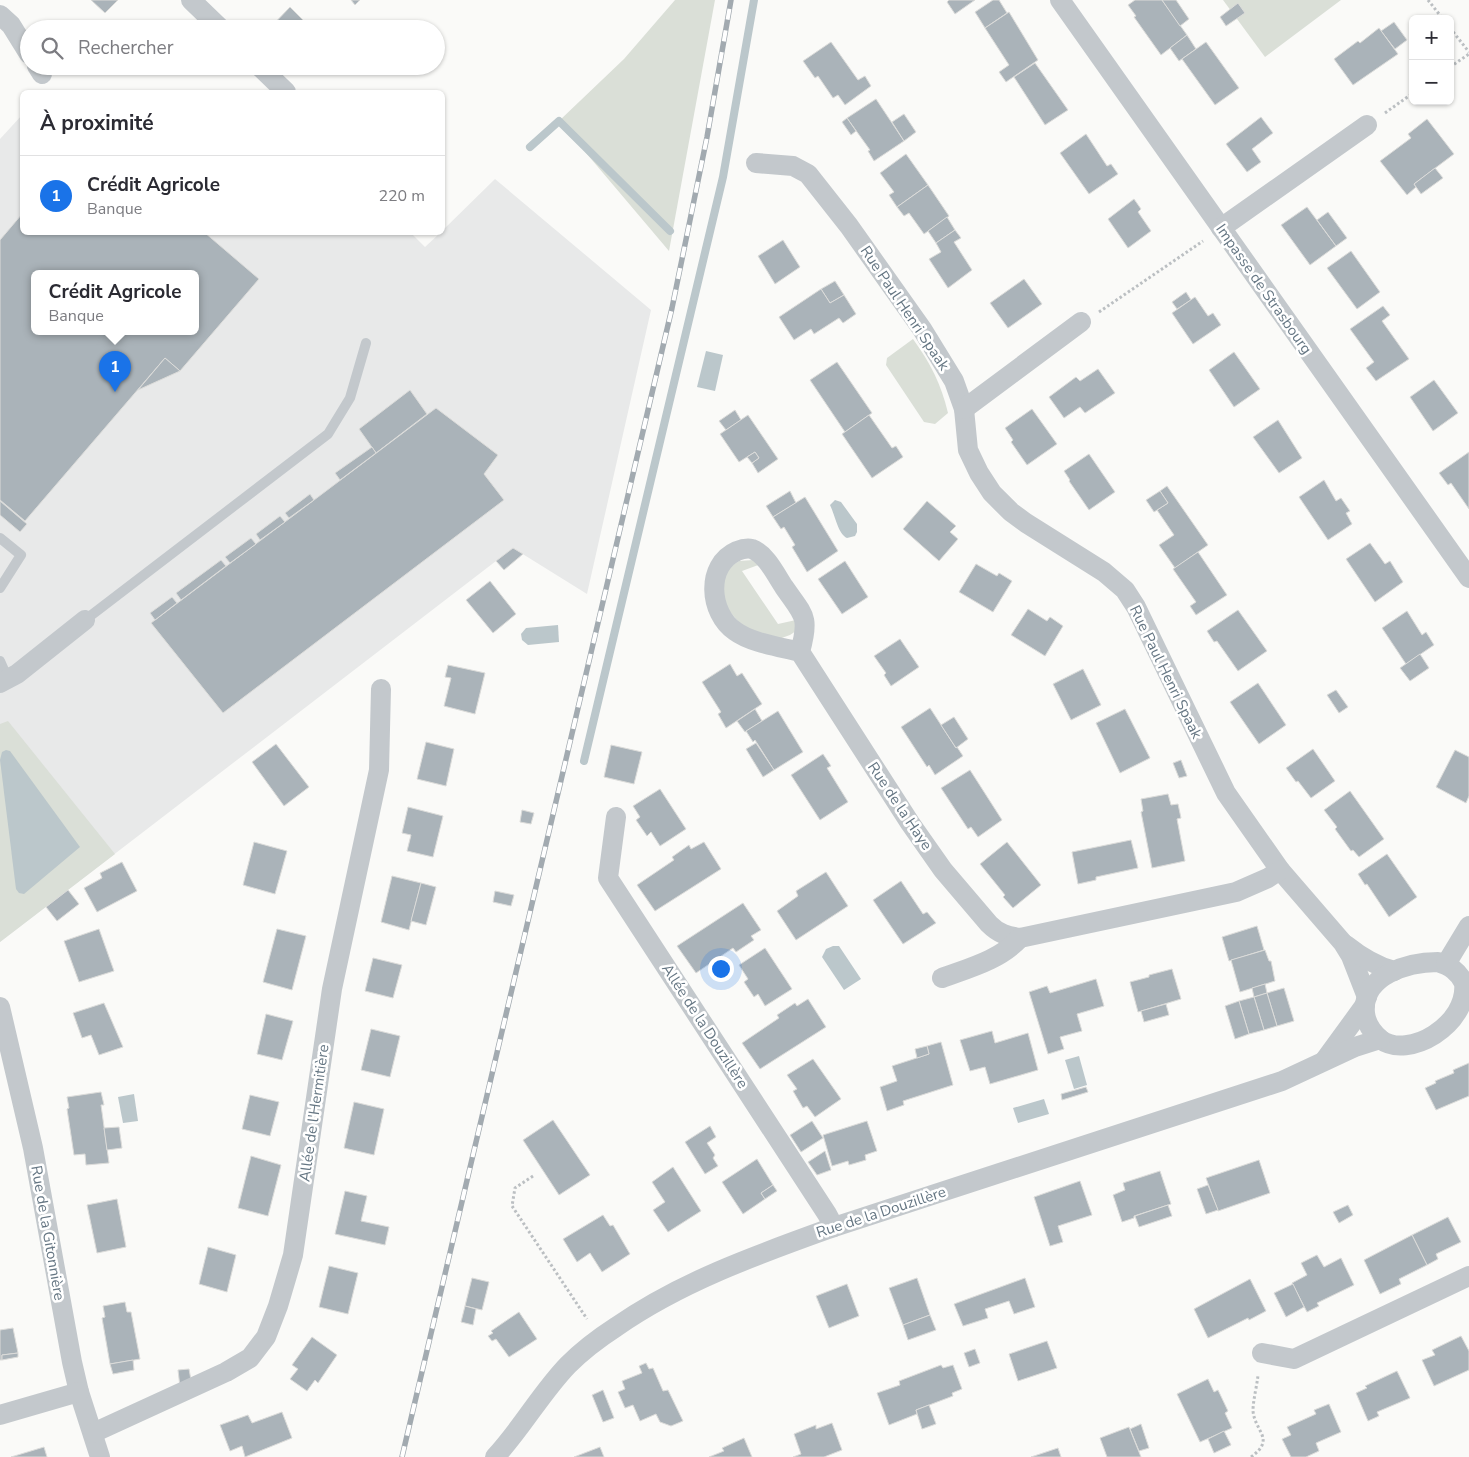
<!DOCTYPE html>
<html lang="fr">
<meta charset="utf-8">
<style>
:root{--surface:#fff;--page:#f2f2f3;--text:#2b2b33;--muted:#7c7c81;--line:#e1e1e2;--accent:#1a73e8}
body{margin:0;font-family:"Nunito Sans",sans-serif;background:var(--page);color:var(--text)}
.controls{position:absolute;right:15px;top:15px;display:grid;overflow:hidden;border-radius:8px;box-shadow:0 1px 4px #0004}
.controls button{width:45px;height:45px;display:grid;place-items:center;padding:0;border:0;border-bottom:1px solid var(--line);background:var(--surface);color:var(--text);font:25px sans-serif}
.you{position:absolute;left:720px;top:968px;width:18px;height:18px;margin:-12px;border:4px solid #fff;border-radius:50%;background:#1a73e8;box-shadow:0 0 0 8px #1a73e833}
.badge{display:grid;place-items:center;width:32px;height:32px;border-radius:50%;background:var(--accent);color:#fff;font-size:16px;font-weight:700}
.pin{position:absolute;translate:-50% -41px;filter:drop-shadow(0 1px 2px #0008)}
.pin::after{content:'';position:absolute;top:26px;width:18px;height:15px;background:inherit;clip-path:polygon(0 0,100% 0,50% 100%)}
.popup{position:absolute;left:31px;top:270px;width:168px;height:65px;box-sizing:border-box;display:grid;place-content:center;border-radius:8px;background:var(--surface);filter:drop-shadow(0 1px 4px #0005);font-size:16px;white-space:nowrap;color:var(--muted)}
.popup b{font-size:19px;color:var(--text)}
.popup::after{content:'';position:absolute;left:50%;top:100%;margin-left:-10px;border:10px solid transparent;border-top-color:var(--surface)}
.list{margin:0;padding:0;list-style:none}
h2{display:flex;justify-content:space-between;align-items:center;height:65px;margin:0;padding:0 20px;font-size:21px}
h2 small{font-size:16px;font-weight:400;color:var(--muted)}
.list li{display:grid;grid-template-columns:32px 1fr auto;gap:15px;align-items:center;box-sizing:border-box;height:80px;padding:0 20px;border-top:1px solid var(--line)}
.list b{display:block;font-size:19px;white-space:nowrap}
.list p{margin:0;font-size:16px;white-space:nowrap;color:var(--muted)}
.list em{font-size:16px;font-style:normal;color:var(--muted)}
.icon{flex:none;width:28px;height:28px;fill:none;stroke:currentColor;stroke-width:2;stroke-linecap:round;stroke-linejoin:round}
.map{position:relative;flex:none;width:1469px;height:1457px;overflow:hidden}
.search{position:absolute;background:var(--surface);box-shadow:0 1px 4px #0004;left:20px;top:20px;width:425px;height:55px;display:flex;align-items:center;gap:12px;box-sizing:border-box;padding:0 18px;border-radius:28px;color:var(--muted);font-size:19px}
.panel{position:absolute;background:var(--surface);box-shadow:0 1px 4px #0004;left:20px;top:90px;width:425px;height:145px;border-radius:8px}
.map>svg:first-child{display:block}
</style>
<div class="map">
<svg width="1469" height="1457" viewBox="0 0 1469 1457">
<rect width="100%" height="100%" fill="#fafaf8"/>
<path fill="#e8e9e9" fill-rule="evenodd" d="M22 115V232H410L425 247 440 233 442 232 443 230 495 179 651 310 587 594 513 548 0 942V139ZM35 273H195V331H35Z"/>
<g fill="#dadfd7">
<path d="M675 0H715L669 251 559 121 624 59Z"/>
<path d="M1223 0H1341L1265 57Z"/>
<path d="M913 339C931 364 941 384 948 413L935 424 924 422 886 365 887 358Z"/>
<path d="M753 560 761 564 742 571 778 624 796 620V631L790 635 776 640 750 635 724 605 721 588 727 569 739 561Z"/>
<path d="M8 721 115 854 0 942V724Z"/>
</g>
<g fill="#bbc7cb">
<path d="M706 351 723 355 715 391 697 387Z"/>
<path d="M835 500 841 502 857 524V532L855 536 847 538C838 534 835 515 830 505Z"/>
<path d="M558 625 559 642 528 645 522 640 521 634 526 628Z"/>
<path d="M6 750 10 751 80 847 24 894 19 893 16 889 0 760 2 752Z"/>
<path d="M833 946H839L861 979 844 990 822 957 826 949Z"/>
<path d="M1079 1056 1087 1085 1074 1089 1065 1060Z"/>
<path d="M134 1094 138 1121 123 1123 118 1097Z"/>
<path d="M1044 1099 1049 1114 1018 1123 1013 1108Z"/>
</g>
<g fill="none" stroke-linecap="round" stroke-linejoin="round">
<g stroke="#bbc7cb" stroke-width="8">
<path d="M530 147 559 121 670 231"/>
<path d="M584 761 723 177 754 0"/>
</g>
</g>
<g fill="#aab3b9" stroke="#dcdcda" fill-rule="evenodd">
<path d="M91 0H118L105 13Z"/>
<path d="M351 0H360L355 5Z"/>
<path d="M949 0H975L955 14 947 2Z"/>
<path d="M993 0H999L1007 13 985 28 975 12Z"/>
<path d="M1135 0H1162L1187 35 1161 55 1134 17 1136 16 1128 5Z"/>
<path d="M1162 0H1176L1189 19 1180 26Z"/>
<path d="M1238 3 1245 13 1226 26 1220 17Z"/>
<path d="M290 7 312 29H269Z"/>
<path d="M1009 12 1038 60 1006 82 999 72 1009 65 985 28Z"/>
<path d="M1394 22 1407 40 1395 49 1381 31Z"/>
<path d="M1379 28 1398 54 1353 85 1334 59 1358 41 1360 43Z"/>
<path d="M1187 35 1196 49 1179 61 1170 48Z"/>
<path d="M831 42 858 80 865 76 871 86 845 105 838 95 833 98 818 76 815 78 803 61Z"/>
<path d="M1206 42 1239 88 1215 105 1182 59Z"/>
<path d="M1035 63 1068 110 1045 125 1014 77Z"/>
<path d="M876 99 904 141 874 161 868 151 870 150 847 118Z"/>
<path d="M904 114 916 132 904 141 892 122Z"/>
<path d="M1261 117 1273 133 1252 149 1261 162 1247 172 1226 144Z"/>
<path d="M847 118 856 131 851 135 842 122Z"/>
<path d="M1427 119 1454 154 1414 184 1416 187 1407 195 1380 161 1411 138 1408 134Z"/>
<path d="M1086 134 1107 166 1111 164 1118 174 1089 194 1060 153Z"/>
<path d="M906 154 928 185 897 207 889 195 894 192 880 173Z"/>
<path d="M1435 168 1443 178 1421 194 1414 184Z"/>
<path d="M928 185 949 216 924 234 909 213 904 216 897 207Z"/>
<path d="M1134 199 1141 209 1138 212 1151 231 1128 248 1108 219Z"/>
<path d="M1307 207 1336 246 1310 265 1281 225Z"/>
<path d="M1328 212 1347 238 1336 246 1317 220Z"/>
<path d="M22 214V232H204L259 279 180 371 165 358 25 521 0 500V240ZM35 273H195V331H35Z"/>
<path d="M947 217 955 230 936 243 928 231Z"/>
<path d="M955 230 961 238 954 242 972 270 948 288 929 259 941 252 936 243Z"/>
<path d="M783 240 800 267 775 284 758 256Z"/>
<path d="M1351 251 1380 292 1357 309 1327 268Z"/>
<path d="M1024 279 1042 304 1008 328 990 303Z"/>
<path d="M835 281 844 295 830 303 821 289Z"/>
<path d="M821 289 830 303 844 295 856 314 843 323 839 318 814 334 811 329 794 340 779 317Z"/>
<path d="M1186 292 1191 300 1177 309 1172 302Z"/>
<path d="M1195 297 1208 316 1213 313 1221 325 1193 344 1172 313Z"/>
<path d="M1383 306 1390 315 1382 321 1409 359 1376 381 1366 368 1374 362 1350 329Z"/>
<path d="M1234 352 1260 389 1234 407 1209 370Z"/>
<path d="M165 358 180 371 138 390Z"/>
<path d="M837 362 872 413 845 432 810 380Z"/>
<path d="M1098 369 1115 393 1085 413 1080 407 1064 418 1049 397 1076 377 1080 381Z"/>
<path d="M1434 380 1458 413 1433 431 1410 397Z"/>
<path d="M410 390 427 414 376 453 359 429Z"/>
<path d="M436 408 498 455 484 474 504 500 223 713 151 623Z"/>
<path d="M1032 409 1057 444 1027 465 1011 442 1013 440 1005 428Z"/>
<path d="M735 410 741 420 726 430 719 421Z"/>
<path d="M748 415 778 459 758 473 752 463 759 458 755 452 739 462 720 434Z"/>
<path d="M869 415 892 448 896 446 903 457 872 478 842 434Z"/>
<path d="M1278 420 1302 458 1279 473 1253 437Z"/>
<path d="M372 447 376 453 340 480 335 473Z"/>
<path d="M755 452 759 458 752 463 747 457Z"/>
<path d="M1469 452V509L1451 483 1448 485 1439 473Z"/>
<path d="M1089 454 1115 492 1089 510 1069 481 1070 480 1064 471Z"/>
<path d="M1324 480 1336 501 1341 498 1350 511 1346 513 1352 524 1328 540 1299 497Z"/>
<path d="M1167 486 1208 545 1175 568 1159 545 1174 535 1157 510 1168 503 1160 491Z"/>
<path d="M790 491 796 503 773 517 766 506Z"/>
<path d="M1160 491 1168 503 1154 512 1146 500Z"/>
<path d="M310 494 314 500 289 518 285 513Z"/>
<path d="M805 497 838 551 807 572 792 547 795 545 784 527 781 529 773 517Z"/>
<path d="M0 501 27 524 20 532 0 515Z"/>
<path d="M927 501 956 526 950 532 958 539 939 561 903 529Z"/>
<path d="M280 516 285 522 260 540 256 534Z"/>
<path d="M251 538 256 544 230 563 225 557Z"/>
<path d="M1370 543 1385 564 1390 561 1403 582 1375 602 1346 559Z"/>
<path d="M513 548 523 554 504 570 496 561Z"/>
<path d="M1198 552 1227 595 1196 615 1190 606 1196 602 1173 569Z"/>
<path d="M221 560 226 566 181 600 176 593Z"/>
<path d="M845 561 868 597 842 614 818 579Z"/>
<path d="M976 564 997 576 999 573 1012 581 993 612 959 592Z"/>
<path d="M490 581 516 614 493 633 466 600Z"/>
<path d="M172 597 177 603 155 620 150 613Z"/>
<path d="M1028 609 1047 621 1050 617 1063 626 1045 656 1011 635Z"/>
<path d="M1238 610 1267 651 1238 671 1217 641 1214 642 1207 631Z"/>
<path d="M1407 611 1422 635 1426 632 1434 645 1406 664 1382 628Z"/>
<path d="M900 639 919 667 891 686 884 675 886 673 874 656Z"/>
<path d="M1420 654 1429 668 1410 681 1400 668Z"/>
<path d="M730 664 737 676 742 673 762 704 726 728 718 714 721 712 702 682Z"/>
<path d="M448 665 485 673 475 714 444 706 451 678 445 677Z"/>
<path d="M1083 669 1101 705 1071 720 1053 684Z"/>
<path d="M1258 683 1286 725 1259 744 1230 702Z"/>
<path d="M1336 690 1348 707 1339 713 1327 695Z"/>
<path d="M930 708 956 748 957 747 963 756 935 775 929 765 927 767 901 727Z"/>
<path d="M755 709 762 721 745 732 737 721Z"/>
<path d="M1125 709 1150 758 1120 773 1096 723Z"/>
<path d="M778 711 803 752 774 770 755 740 753 742 746 731Z"/>
<path d="M954 717 968 739 956 748 941 725Z"/>
<path d="M426 742 454 749 446 786 417 779Z"/>
<path d="M756 743 774 770 763 777 746 749Z"/>
<path d="M276 744 309 787 284 806 252 762Z"/>
<path d="M611 745 642 752 634 784 604 777Z"/>
<path d="M1313 749 1335 781 1311 798 1298 781 1296 782 1286 768Z"/>
<path d="M1455 750 1469 757V796L1466 803 1436 787Z"/>
<path d="M823 754 831 766 827 768 848 802 820 820 791 775Z"/>
<path d="M1181 760 1187 776 1179 778 1173 763Z"/>
<path d="M970 770 1002 820 978 837 971 827 968 829 941 788Z"/>
<path d="M660 789 686 829 660 846 651 832 647 836 636 820 640 817 633 806Z"/>
<path d="M1350 791 1384 839 1359 857 1353 850 1351 851 1335 829 1337 827 1324 810Z"/>
<path d="M1168 794 1171 805 1178 804 1181 818 1177 819 1185 861 1152 868 1141 812 1143 811 1141 799Z"/>
<path d="M408 807 443 816 433 857 407 851 411 835 402 833Z"/>
<path d="M522 810 534 813 531 824 520 822Z"/>
<path d="M1131 840 1138 868 1096 877V880L1078 884 1072 852Z"/>
<path d="M254 842 287 851 275 894 243 885Z"/>
<path d="M704 842 721 869 655 911 637 885 674 860 672 857 689 845 691 849Z"/>
<path d="M1007 842 1041 885 1013 908 1003 897 1005 895 980 864Z"/>
<path d="M1387 854 1417 897 1389 917 1367 884 1365 885 1358 874Z"/>
<path d="M122 862 137 891 97 912 84 888 102 878 100 873Z"/>
<path d="M826 872 848 906 796 940 777 911 798 896 796 891Z"/>
<path d="M392 876 421 883 409 930 381 922Z"/>
<path d="M901 881 923 914 927 912 936 923 903 944 873 900Z"/>
<path d="M421 883 436 887 426 925 411 921Z"/>
<path d="M68 890 79 904 57 921 46 907Z"/>
<path d="M495 891 514 895 511 906 493 902Z"/>
<path d="M743 903 761 930 751 936 754 940 736 952 733 948 696 973 677 946Z"/>
<path d="M1257 926 1264 950 1229 961 1222 937Z"/>
<path d="M99 929 114 971 79 982 64 941Z"/>
<path d="M277 929 306 936 292 990 263 982Z"/>
<path d="M765 948 792 989 765 1006 758 994 754 997 744 982 748 979 739 965Z"/>
<path d="M1265 950 1269 961H1271L1275 981 1240 992 1231 960Z"/>
<path d="M373 958 402 965 393 998 365 991Z"/>
<path d="M1172 969 1181 999 1138 1012 1130 982 1149 977V975Z"/>
<path d="M1096 979 1104 1006 1077 1014 1082 1031 1060 1037 1064 1049 1048 1054 1029 992 1047 986 1050 993Z"/>
<path d="M1265 984 1267 993 1254 997 1252 988Z"/>
<path d="M1284 988 1294 1021 1277 1026 1267 993Z"/>
<path d="M1267 993 1277 1026 1264 1030 1254 997Z"/>
<path d="M1254 997 1264 1030 1249 1034 1239 1001Z"/>
<path d="M808 999 826 1027 760 1069 742 1043 779 1018 777 1015 795 1003 797 1006Z"/>
<path d="M1239 1001 1249 1034 1235 1039 1225 1006Z"/>
<path d="M104 1003 123 1047 99 1055 91 1035 82 1038 73 1013Z"/>
<path d="M1166 1004 1169 1015 1144 1022 1141 1011Z"/>
<path d="M266 1014 293 1021 282 1060 257 1054Z"/>
<path d="M371 1029 400 1036 390 1077 361 1070Z"/>
<path d="M992 1031 995 1043 1028 1033 1038 1070 990 1084 985 1067 970 1071 960 1040Z"/>
<path d="M941 1042 953 1085 903 1101 904 1105 887 1111 880 1087 897 1081 892 1066 929 1054 927 1046Z"/>
<path d="M927 1046 929 1054 917 1058 915 1049Z"/>
<path d="M813 1059 841 1099 815 1117 807 1106 803 1108 793 1091 797 1089 787 1075Z"/>
<path d="M1469 1063V1096L1436 1110 1425 1088 1436 1083 1435 1081 1454 1073 1453 1070Z"/>
<path d="M1086 1087 1088 1092 1062 1100 1061 1094Z"/>
<path d="M101 1092 104 1105H101L109 1163 86 1165 85 1154 74 1155 67 1109 69 1108 67 1097Z"/>
<path d="M250 1095 279 1102 270 1136 242 1129Z"/>
<path d="M354 1102 384 1109 374 1155 344 1148Z"/>
<path d="M553 1120 590 1175 559 1195 523 1140Z"/>
<path d="M812 1121 823 1138 801 1152 790 1135Z"/>
<path d="M867 1121 877 1151 865 1155 866 1160 849 1165 848 1161 832 1166 823 1135Z"/>
<path d="M710 1126 716 1137 707 1143 715 1155 713 1158 718 1166 705 1174 685 1142Z"/>
<path d="M119 1127 122 1148 107 1150 104 1128Z"/>
<path d="M825 1151 831 1170 817 1175 808 1162Z"/>
<path d="M251 1156 281 1165 268 1216 238 1208Z"/>
<path d="M757 1159 773 1185 761 1193 765 1199 743 1214 722 1182Z"/>
<path d="M1259 1160 1270 1193 1218 1211 1206 1178Z"/>
<path d="M673 1167 701 1211 668 1232 653 1210 665 1202 652 1182Z"/>
<path d="M1160 1171 1171 1204 1134 1216V1218L1122 1222 1113 1195 1125 1190 1123 1183Z"/>
<path d="M1080 1181 1092 1215 1058 1226 1063 1242 1050 1246 1034 1197Z"/>
<path d="M773 1185 777 1191 765 1199 761 1193Z"/>
<path d="M1208 1185 1218 1210 1206 1214 1197 1189Z"/>
<path d="M345 1191 367 1196 361 1221 389 1227 385 1245 335 1234Z"/>
<path d="M117 1199 126 1247 97 1253 87 1205Z"/>
<path d="M1168 1205 1172 1216 1139 1227 1135 1216Z"/>
<path d="M1348 1205 1353 1215 1339 1223 1333 1212Z"/>
<path d="M603 1215 610 1226 613 1225 630 1254 602 1272 590 1253 577 1262 563 1239Z"/>
<path d="M1448 1217 1461 1242 1436 1254 1438 1259 1427 1265 1412 1235Z"/>
<path d="M1412 1235 1427 1265 1399 1279 1401 1284 1380 1294 1364 1260Z"/>
<path d="M208 1247 236 1255 227 1292 199 1284Z"/>
<path d="M1317 1255 1324 1267 1341 1258 1354 1285 1317 1303 1319 1306 1307 1312 1292 1283 1307 1275 1301 1263Z"/>
<path d="M329 1266 358 1273 348 1314 319 1307Z"/>
<path d="M472 1278 489 1282 482 1310 465 1306Z"/>
<path d="M917 1278 930 1315 903 1325 889 1288Z"/>
<path d="M1025 1278 1035 1307 1014 1314 1009 1301 985 1309 988 1318 963 1326 954 1304Z"/>
<path d="M1250 1279 1266 1311 1249 1320 1248 1318 1208 1338 1194 1309Z"/>
<path d="M847 1284 859 1316 829 1328 816 1296Z"/>
<path d="M1293 1284 1304 1307 1286 1317 1274 1293Z"/>
<path d="M125 1302 127 1312H131L140 1359 110 1364 102 1318 105 1317 103 1306Z"/>
<path d="M465 1306 476 1309 473 1325 461 1322Z"/>
<path d="M519 1312 537 1339 509 1357 496 1339 492 1341 488 1336 493 1333 491 1331Z"/>
<path d="M930 1315 936 1330 908 1340 903 1325Z"/>
<path d="M13 1328 18 1353 2 1355V1360H0V1330Z"/>
<path d="M1461 1336 1469 1351V1370L1434 1386 1422 1360 1435 1355 1432 1350Z"/>
<path d="M312 1337 337 1355 318 1383 315 1380 307 1391 290 1379 298 1369 292 1365Z"/>
<path d="M1047 1341 1057 1368 1018 1381 1009 1354Z"/>
<path d="M975 1349 980 1363 969 1367 964 1353Z"/>
<path d="M18 1353V1357L2 1360V1355Z"/>
<path d="M133 1360 134 1370 113 1374 110 1364Z"/>
<path d="M646 1363 649 1369 653 1368 663 1391 668 1390 683 1421 671 1426 660 1422 656 1414 640 1421 633 1405 625 1408 618 1392 625 1389 622 1381 642 1373 639 1366Z"/>
<path d="M941 1365 943 1368 953 1365 962 1389 952 1393 953 1396 916 1410 917 1414 889 1425 877 1393 900 1385 899 1381Z"/>
<path d="M189 1369 191 1380 180 1387 178 1370Z"/>
<path d="M1397 1371 1410 1398 1377 1412 1379 1416 1368 1421 1356 1393 1367 1388 1365 1386Z"/>
<path d="M1208 1379 1214 1392 1218 1390 1228 1411 1225 1413 1232 1428 1200 1442 1177 1394Z"/>
<path d="M603 1390 614 1418 603 1422 592 1395Z"/>
<path d="M1329 1404 1341 1432 1316 1443 1319 1451 1306 1457H1291L1282 1439 1291 1435 1287 1427 1316 1414 1314 1410Z"/>
<path d="M929 1405 936 1424 922 1429 916 1410Z"/>
<path d="M282 1412 292 1438 245 1457 242 1446 230 1451 220 1425 248 1415 252 1423Z"/>
<path d="M832 1423 842 1450 824 1457H793L801 1454 794 1434 816 1425V1429Z"/>
<path d="M1141 1424 1149 1448 1139 1451 1130 1429Z"/>
<path d="M1129 1427 1141 1457H1107L1100 1438Z"/>
<path d="M1224 1431 1231 1445 1214 1453 1208 1439Z"/>
<path d="M744 1438 752 1457H709L724 1451 722 1448Z"/>
<path d="M44 1447 47 1457H11Z"/>
<path d="M600 1447 604 1457H574Z"/>
<path d="M1058 1448 1061 1457H1031Z"/>
</g>
<g fill="none" stroke-linecap="round" stroke-linejoin="round">
<g stroke="#bbbfc2" stroke-width="3" stroke-dasharray="2.5 2.5" stroke-linecap="butt">
<path d="M1428 0 1443 19"/>
<path d="M1450 28 1469 52"/>
<path d="M1450 67 1469 54"/>
<path d="M1385 113 1413 93"/>
<path d="M1099 312 1203 241"/>
<path d="M533 1176 515 1188 512 1206 587 1319"/>
<path d="M1251 1457C1276 1439 1255 1432 1253 1411 1253 1400 1257 1386 1258 1375"/>
</g>
<g stroke="#c3c8cc" stroke-width="10">
<path d="M0 538 21 555 0 588"/>
<path d="M85 620 328 434 350 398 366 343"/>
<path d="M0 661 8 679"/>
</g>
<g stroke="#c3c8cc" stroke-width="20">
<path d="M191 0 221 29"/>
<path d="M1060 0 1469 578"/>
<path d="M0 15 11 25 29 54"/>
<path d="M37 66 42 74"/>
<path d="M259 66 286 92"/>
<path d="M756 163 793 166 808 174 849 226 922 329 954 381 964 409 968 450 979 473 992 493 1011 512 1026 523 1104 572 1125 590 1136 607 1226 793 1280 870 1343 943 1351 956 1367 997"/>
<path d="M1221 228 1367 125"/>
<path d="M964 409 1081 322"/>
<path d="M800 652C810 616 804 616 784 587 776 575 766 554 752 549 747 548 742 549 737 551 705 565 709 613 735 631 751 643 781 647 800 652L910 823 943 870 989 924C999 934 1007 936 1020 938L1236 892 1268 878 1280 870"/>
<path d="M0 683 17 674 85 620"/>
<path d="M616 817 608 878 827 1214 834 1227"/>
<path d="M1346 945C1361 957 1376 966 1394 971"/>
<path d="M1438 962C1450 966 1458 971 1464 983 1469 1024 1408 1061 1380 1039 1372 1032 1366 1023 1365 1013 1361 975 1409 962 1438 962Z"/>
<path d="M1446 964 1469 926"/>
<path d="M942 978C969 968 1000 960 1020 938"/>
<path d="M0 1007 33 1148 72 1362 79 1392 100 1457"/>
<path d="M1325 1060 1365 1005"/>
<path d="M1262 1353 1294 1359 1469 1276"/>
<path d="M0 1415 79 1392"/>
<path d="M93 1433 226 1372 250 1358 266 1337 278 1306 293 1255 332 989 379 770 381 689"/>
<path d="M495 1457C522 1428 541 1393 568 1365 583 1350 599 1338 616 1327 682 1281 759 1254 834 1227L1282 1081 1355 1047 1380 1039"/>
</g>
<g stroke="#a2aab0" stroke-width="5.5">
<path id="rail" d="M402 1457 672 308 707 137 731 0"/>
</g>
<use href="#rail" stroke="#fff" stroke-width="4" stroke-dasharray="11" stroke-linecap="butt"/>
</g>
<g text-anchor="middle" dominant-baseline="central" stroke-width="5" stroke-linejoin="round" paint-order="stroke">
<g font-size="15" fill="#657683" stroke="#fff">
<text transform="translate(1264 289) rotate(55)">Impasse de Strasbourg</text>
<text transform="translate(905 308) rotate(56)">Rue Paul Henri Spaak</text>
<text transform="translate(1166 672) rotate(64)">Rue Paul Henri Spaak</text>
<text transform="translate(900 806) rotate(56)">Rue de la Haye</text>
<text transform="translate(705 1026) rotate(57)">Allée de la Douzillère</text>
<text transform="translate(314 1113) rotate(-82)">Allée de l'Hermitière</text>
<text transform="translate(881 1212) rotate(-18)">Rue de la Douzillère</text>
<text transform="translate(48 1233) rotate(80)">Rue de la Gitonnière</text>
</g>
</g>
</svg>
<div class="controls">
<button>+</button>
<button>−</button>
</div>
<div class="you"></div>
<div class="pin badge" style="left:115px;top:392px">1</div>
<div class="popup"><b>Crédit Agricole</b>Banque</div>
<div class="search"><svg class="icon" aria-label="search" viewBox="0 0 24 24"><circle cx="10" cy="10" r="6"/><path d="M15 15l6 6"/></svg>Rechercher</div>
<section class="panel">
<h2>À proximité<small></small></h2>
<ul class="list">
<li><span class="badge">1</span><div><b>Crédit Agricole</b><p>Banque</p></div><em>220 m</em></li>
</ul>
</section>
</div>
